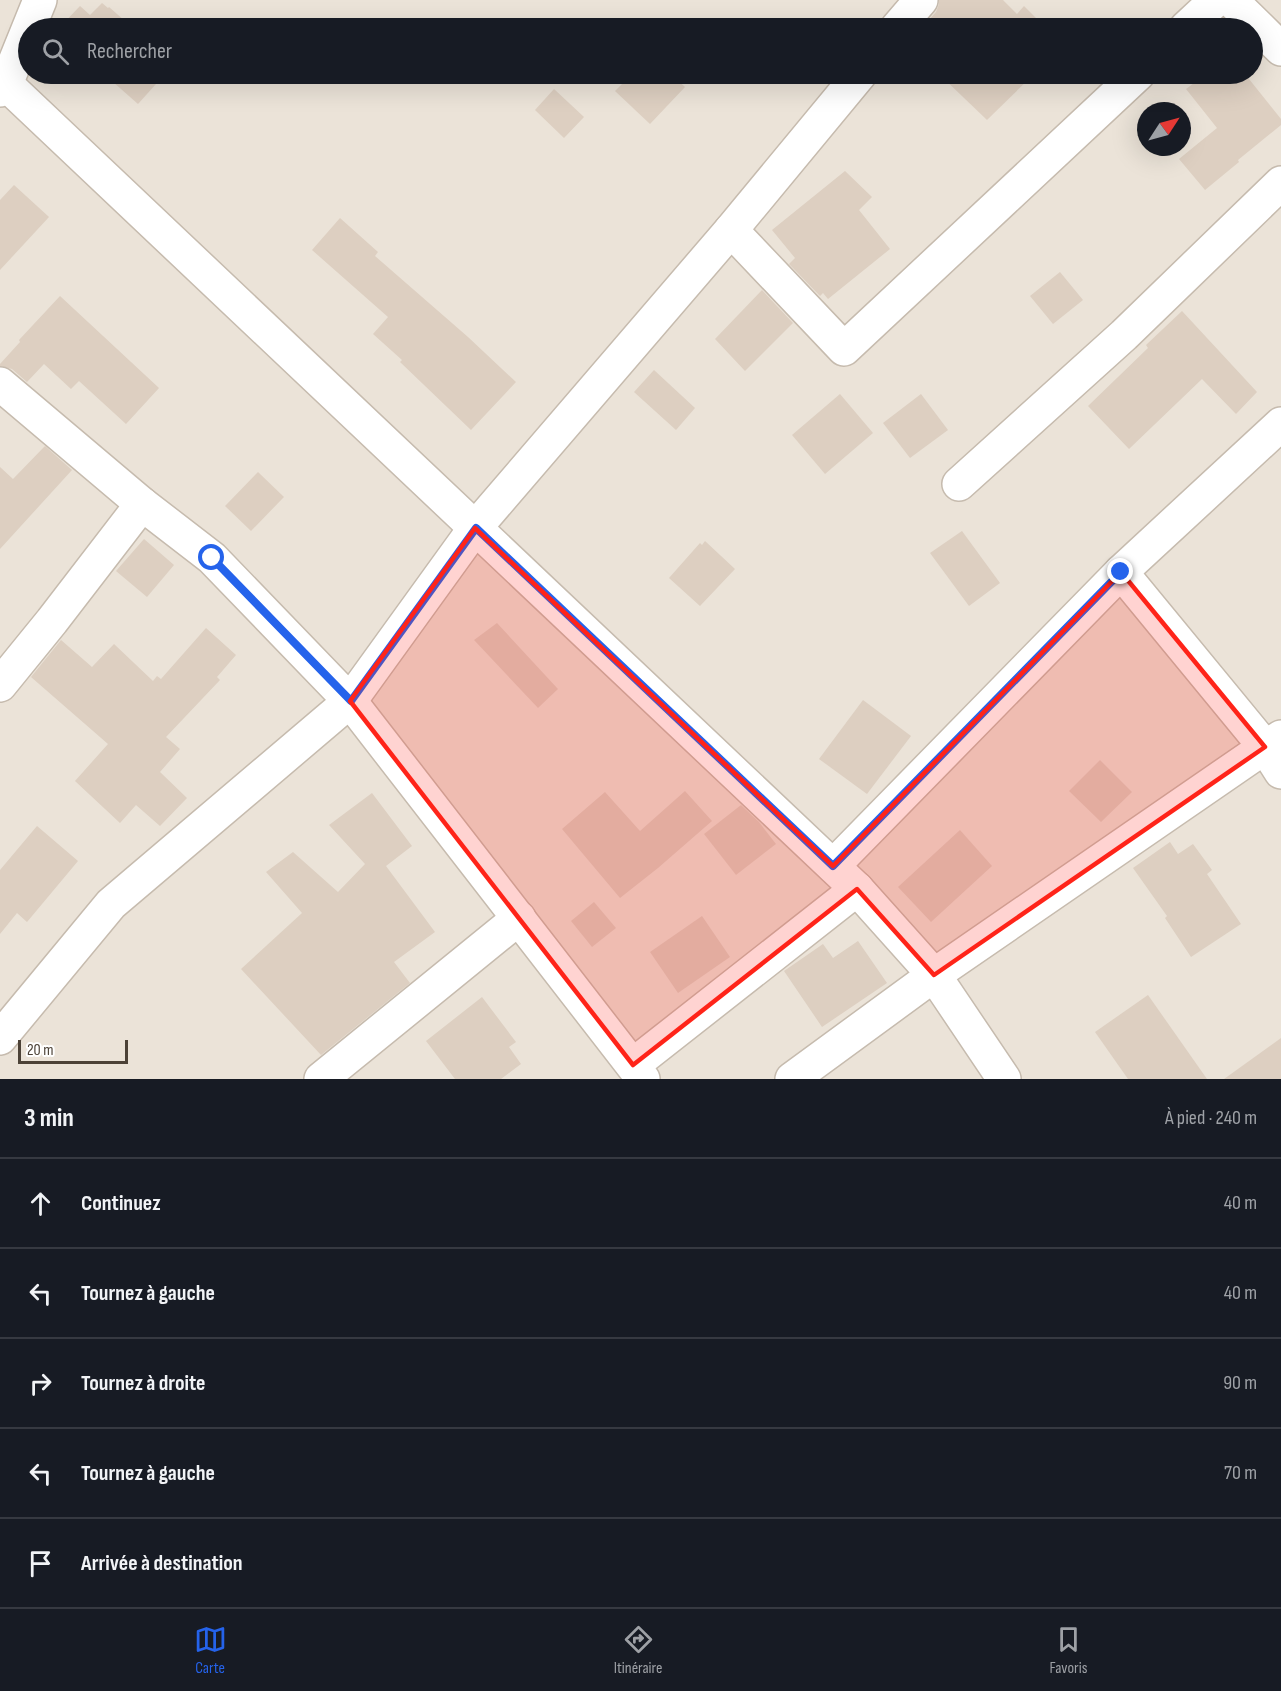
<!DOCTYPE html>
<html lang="fr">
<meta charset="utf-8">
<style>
:root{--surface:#171b24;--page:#242831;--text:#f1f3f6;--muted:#9ea1a6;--line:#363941;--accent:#2563eb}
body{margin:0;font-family:"Sofia Sans Condensed",sans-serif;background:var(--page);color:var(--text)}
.compass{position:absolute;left:1137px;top:102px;width:54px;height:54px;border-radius:50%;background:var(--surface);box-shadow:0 6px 24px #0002;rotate:54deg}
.scale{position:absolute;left:18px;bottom:15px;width:110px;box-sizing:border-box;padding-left:6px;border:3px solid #4c4237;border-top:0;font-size:16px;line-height:21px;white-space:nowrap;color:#4c4237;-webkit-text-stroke:4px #fff;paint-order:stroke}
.stop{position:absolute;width:18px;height:18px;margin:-14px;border:4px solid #2563eb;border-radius:50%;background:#fff}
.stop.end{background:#2563eb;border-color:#fff;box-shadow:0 2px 6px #0008}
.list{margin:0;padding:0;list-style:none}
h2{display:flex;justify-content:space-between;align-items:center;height:78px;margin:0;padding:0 24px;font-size:26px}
h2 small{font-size:20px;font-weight:400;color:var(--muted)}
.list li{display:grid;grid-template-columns:39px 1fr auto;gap:18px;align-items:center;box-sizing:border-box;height:90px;padding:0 24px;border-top:2px solid var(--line)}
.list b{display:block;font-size:22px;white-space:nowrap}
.list em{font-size:20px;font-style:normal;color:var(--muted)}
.icon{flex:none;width:33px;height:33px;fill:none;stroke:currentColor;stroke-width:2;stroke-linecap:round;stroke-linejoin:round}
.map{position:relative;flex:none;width:1281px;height:1079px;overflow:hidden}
.search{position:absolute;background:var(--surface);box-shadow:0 6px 24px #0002;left:18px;right:18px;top:18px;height:66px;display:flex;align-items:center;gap:15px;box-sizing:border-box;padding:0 21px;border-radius:33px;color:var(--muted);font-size:22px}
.sheet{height:528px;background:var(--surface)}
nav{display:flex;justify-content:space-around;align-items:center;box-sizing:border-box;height:84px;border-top:2px solid var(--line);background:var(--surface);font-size:16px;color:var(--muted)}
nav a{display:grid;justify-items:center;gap:3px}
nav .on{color:var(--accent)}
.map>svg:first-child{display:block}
</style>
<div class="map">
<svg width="1281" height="1079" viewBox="0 0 1281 1079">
<rect width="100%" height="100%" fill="#f7f2ea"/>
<path fill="#ebe3d8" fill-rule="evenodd" d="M0 0H1281V1079H0ZM28 28H1252V74H28ZM1146 111H1182V147H1146Z"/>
<g fill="#ddcfc1">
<path d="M939 0H1003L1017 14 1024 6 1046 28H932L934 26 928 21 936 12 939 4Z"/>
<path d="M102 3 108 8 109 7 133 28H59L80 6 90 15Z"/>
<path d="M104 74H165L138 104Z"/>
<path d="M632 74H671L685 87 650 124 615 91Z"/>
<path d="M939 74H1034L987 120Z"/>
<path d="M1206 74H1245L1281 119V125L1238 160 1239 162 1205 190 1179 159 1217 128 1186 89Z"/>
<path d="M554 89 584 117 564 138 535 110Z"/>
<path d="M845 171 872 197 859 210 890 249 828 299 823 293 820 296 789 264 795 258 772 230Z"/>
<path d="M14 185 49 217 0 270V200Z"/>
<path d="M340 218 378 252 375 256 468 337 516 382 471 430 400 362 402 360 373 334 388 317 312 250Z"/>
<path d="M1060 272 1083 300 1053 324 1030 296Z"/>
<path d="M762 290 793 323 745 371 715 339Z"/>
<path d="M60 296 159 388 126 424 79 381 71 389 44 364 27 382 12 369 0 366V364L20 342 19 340Z"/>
<path d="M1182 311 1257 392 1236 414 1202 379 1129 449 1088 406 1148 348 1146 345Z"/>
<path d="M654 370 695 408 676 430 634 392Z"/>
<path d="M840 394 873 433 825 474 792 435Z"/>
<path d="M921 394 948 430 910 458 883 423Z"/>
<path d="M45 446 72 470 0 549V467L13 479Z"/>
<path d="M258 472 284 497 251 531 225 506Z"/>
<path d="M962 531 1000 583 969 606 930 553Z"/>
<path d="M144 539 174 565 147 597 116 571Z"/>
<path d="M705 541 735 569 700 606 669 578 700 543 702 545Z"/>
<path d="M497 623 558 689 538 708 474 640Z"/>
<path d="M206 628 236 655 217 677 220 680 166 737 180 749 160 772 187 798 160 826 136 805 120 823 75 781 108 744 31 677 61 640 92 667 114 644 153 681 157 676 161 679Z"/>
<path d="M863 700 911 736 867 794 819 759Z"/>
<path d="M1100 760 1132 792 1101 822 1069 791Z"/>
<path d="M685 791 712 821 658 868 620 898 562 829 605 792 640 831Z"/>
<path d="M372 793 412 846 386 866 435 932 394 962 410 983 321 1055 241 969 302 913 266 872 293 852 338 892 365 864 329 825Z"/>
<path d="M741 805 759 822 776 844 736 875 704 834Z"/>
<path d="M37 826 78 861 27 922 17 913 0 934V870Z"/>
<path d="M960 830 992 866 931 922 898 887Z"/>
<path d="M1170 842 1178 854 1193 844 1212 870 1207 874 1241 924 1191 957 1165 918 1167 916 1133 868Z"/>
<path d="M594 902 616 928 592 947 571 921Z"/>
<path d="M702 916 730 957 678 993 650 952Z"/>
<path d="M858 941 887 983 822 1027 784 971 823 944 833 958Z"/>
<path d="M1148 995 1207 1079H1128L1095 1032Z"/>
<path d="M482 997 516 1042 509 1047 521 1064 501 1079H455L426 1041Z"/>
<path d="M1281 1038V1079H1224Z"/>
</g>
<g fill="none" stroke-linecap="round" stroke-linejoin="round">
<g stroke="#c6bbae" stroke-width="36">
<g id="minor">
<path d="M1231 0 1281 49"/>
<path d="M897 28 921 0"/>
<path d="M1186 28 1216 0"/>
<path d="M6 84 857 889 934 975 1004 1079"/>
<path d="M0 90 6 84 40 0"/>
<path d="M731 230 844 349 1138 74"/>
<path d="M0 384 142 504 212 558 350 701 643 1079"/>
<path d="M959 484 1124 335 1281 183"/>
<path d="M1121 572 1265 747 1281 772"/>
<path d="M0 685 52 621 142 504"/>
<path d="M833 866 1121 572 1281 424"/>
<path d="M0 1038 111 904 350 701 475 528 731 230 860 74"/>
<path d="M633 1065 857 889"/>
<path d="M321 1079 519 918"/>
<path d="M792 1079 934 975 1265 747 1281 737"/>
</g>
</g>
<use href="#minor" stroke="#fff" stroke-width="33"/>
</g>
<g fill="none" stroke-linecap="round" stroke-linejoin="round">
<path stroke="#2563eb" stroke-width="8" d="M212 558 351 701 476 528 833 866 1121 572"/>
</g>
<path fill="#ff2419" fill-opacity="0.2" stroke="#ff2419" stroke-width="4.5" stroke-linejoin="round" d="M475 528 833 866 1121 572 1265 747 934 975 857 889 633 1065 350 701Z"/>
</svg>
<svg class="compass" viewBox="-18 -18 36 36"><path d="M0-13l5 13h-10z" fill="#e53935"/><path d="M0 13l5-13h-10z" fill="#9ea1a6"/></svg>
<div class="scale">20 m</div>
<div class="stop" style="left:212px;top:558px"></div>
<div class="stop end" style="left:1121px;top:572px"></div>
<div class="search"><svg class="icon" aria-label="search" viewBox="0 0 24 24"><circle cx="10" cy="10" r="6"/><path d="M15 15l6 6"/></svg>Rechercher</div>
</div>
<section class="sheet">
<h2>3 min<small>À pied · 240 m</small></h2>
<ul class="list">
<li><svg class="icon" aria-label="ahead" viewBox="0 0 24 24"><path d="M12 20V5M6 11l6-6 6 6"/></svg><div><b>Continuez</b></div><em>40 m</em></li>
<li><svg class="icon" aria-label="left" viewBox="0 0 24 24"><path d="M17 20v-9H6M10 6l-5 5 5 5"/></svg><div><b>Tournez à gauche</b></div><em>40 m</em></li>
<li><svg class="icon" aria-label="right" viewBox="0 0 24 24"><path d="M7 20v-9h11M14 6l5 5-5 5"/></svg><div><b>Tournez à droite</b></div><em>90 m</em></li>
<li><svg class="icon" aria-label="left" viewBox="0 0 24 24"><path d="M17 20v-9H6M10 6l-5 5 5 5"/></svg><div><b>Tournez à gauche</b></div><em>70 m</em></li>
<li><svg class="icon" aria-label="arrive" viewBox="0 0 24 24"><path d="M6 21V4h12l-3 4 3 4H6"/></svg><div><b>Arrivée à destination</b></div></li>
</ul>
</section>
<nav>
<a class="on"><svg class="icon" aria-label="map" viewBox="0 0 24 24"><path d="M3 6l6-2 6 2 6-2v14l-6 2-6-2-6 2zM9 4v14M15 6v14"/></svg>Carte</a>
<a><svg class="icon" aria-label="directions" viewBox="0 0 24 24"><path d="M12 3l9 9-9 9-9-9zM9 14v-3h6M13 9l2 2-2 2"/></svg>Itinéraire</a>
<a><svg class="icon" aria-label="saved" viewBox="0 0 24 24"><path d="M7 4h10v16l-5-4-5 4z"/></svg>Favoris</a>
</nav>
